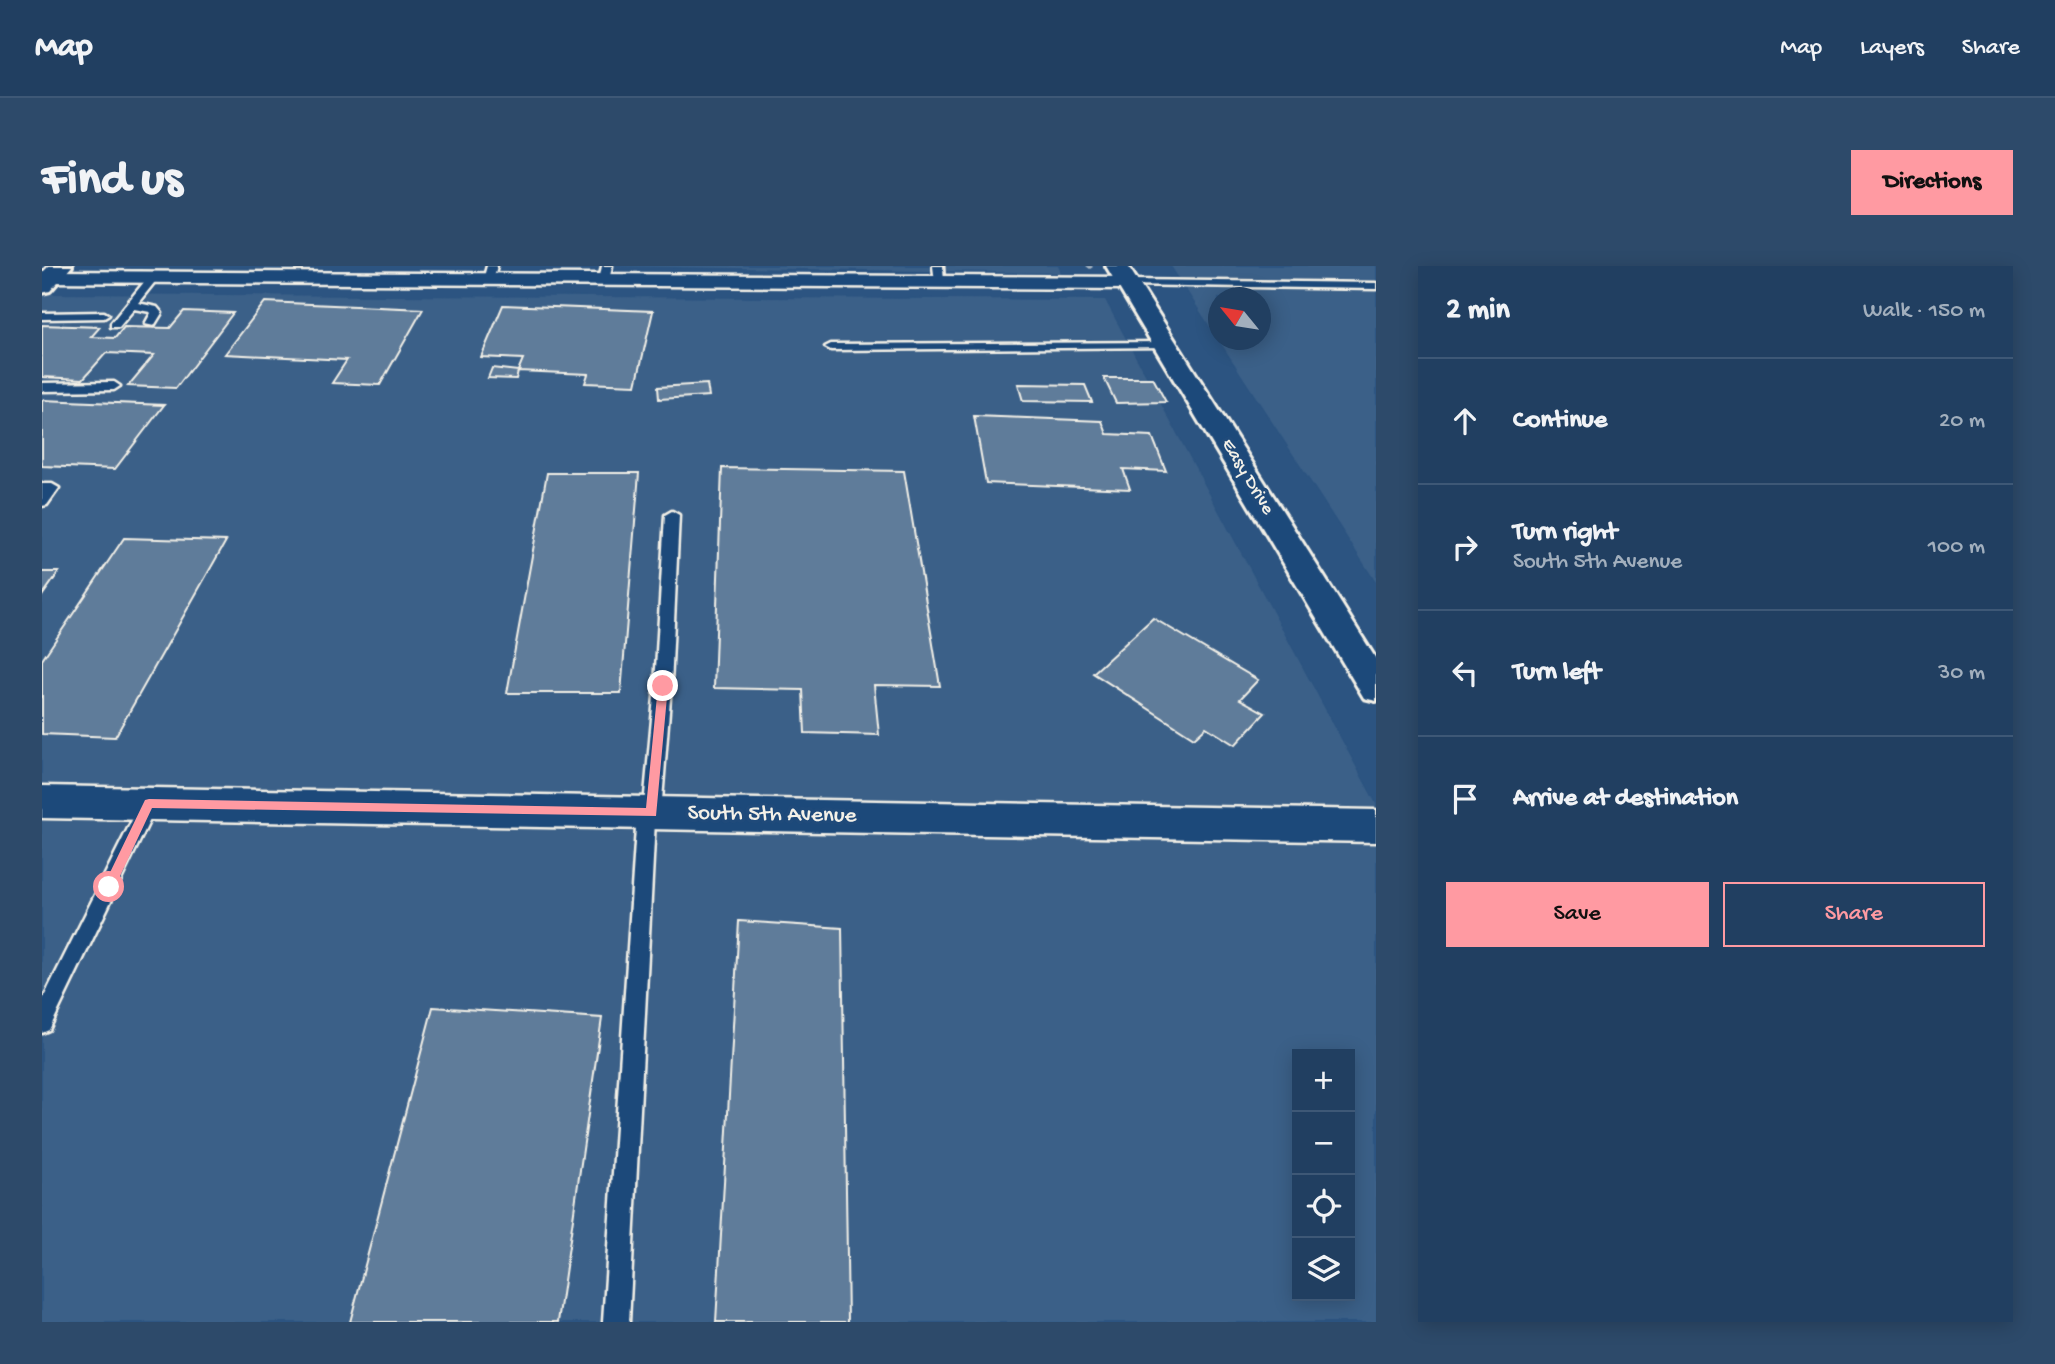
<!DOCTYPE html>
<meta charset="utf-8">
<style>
:root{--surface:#213f61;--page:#2d4a6a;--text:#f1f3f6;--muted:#a2afbd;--line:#3e5876;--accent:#ff9aa2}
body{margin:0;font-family:"Gochi Hand",sans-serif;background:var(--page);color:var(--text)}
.controls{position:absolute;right:21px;bottom:21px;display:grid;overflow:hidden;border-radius:0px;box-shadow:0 4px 18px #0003}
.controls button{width:63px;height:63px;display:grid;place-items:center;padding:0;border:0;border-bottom:2px solid var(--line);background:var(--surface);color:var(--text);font:35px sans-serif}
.compass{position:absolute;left:1166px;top:21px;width:63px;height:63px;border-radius:50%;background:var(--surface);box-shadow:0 4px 18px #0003;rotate:300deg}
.stop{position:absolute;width:21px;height:21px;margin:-16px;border:5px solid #ff9aa2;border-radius:50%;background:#fff}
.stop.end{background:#ff9aa2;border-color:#fff;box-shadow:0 2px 7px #0008}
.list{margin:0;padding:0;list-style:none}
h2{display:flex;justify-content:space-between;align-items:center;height:91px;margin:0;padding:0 28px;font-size:30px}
h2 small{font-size:23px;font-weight:400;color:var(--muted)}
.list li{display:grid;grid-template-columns:46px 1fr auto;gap:21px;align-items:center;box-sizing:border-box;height:126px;padding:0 28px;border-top:2px solid var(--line)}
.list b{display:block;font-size:26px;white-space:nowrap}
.list p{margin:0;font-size:23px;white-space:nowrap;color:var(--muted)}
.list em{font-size:23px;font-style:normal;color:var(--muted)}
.actions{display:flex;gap:14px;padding:21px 28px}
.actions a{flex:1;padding:16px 0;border:2px solid var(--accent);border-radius:0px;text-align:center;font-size:24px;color:var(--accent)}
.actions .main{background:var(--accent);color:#111}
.icon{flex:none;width:38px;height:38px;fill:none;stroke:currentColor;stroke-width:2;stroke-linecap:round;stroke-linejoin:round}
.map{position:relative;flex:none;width:1334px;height:1056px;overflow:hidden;border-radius:0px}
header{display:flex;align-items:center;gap:42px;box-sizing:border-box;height:98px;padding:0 35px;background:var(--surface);border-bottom:2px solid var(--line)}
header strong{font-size:33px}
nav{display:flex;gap:38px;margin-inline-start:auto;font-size:24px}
.intro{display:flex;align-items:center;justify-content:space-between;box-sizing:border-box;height:168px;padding:0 42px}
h1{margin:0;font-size:49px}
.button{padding:18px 32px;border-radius:0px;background:var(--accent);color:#111;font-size:24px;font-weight:700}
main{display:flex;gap:42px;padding:0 42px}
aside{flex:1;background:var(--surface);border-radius:0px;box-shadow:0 4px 18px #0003}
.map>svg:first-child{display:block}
</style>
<header>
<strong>Map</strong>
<nav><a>Map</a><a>Layers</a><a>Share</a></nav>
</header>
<div class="intro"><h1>Find us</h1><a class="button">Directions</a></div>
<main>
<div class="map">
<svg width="1334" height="1056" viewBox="0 0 1334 1056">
<rect width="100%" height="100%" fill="#2c5481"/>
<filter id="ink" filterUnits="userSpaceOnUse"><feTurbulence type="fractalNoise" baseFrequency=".0143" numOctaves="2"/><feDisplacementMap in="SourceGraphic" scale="14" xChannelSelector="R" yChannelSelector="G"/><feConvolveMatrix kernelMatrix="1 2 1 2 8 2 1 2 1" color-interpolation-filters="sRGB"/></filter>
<g filter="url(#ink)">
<g fill="#3b6088" fill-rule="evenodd">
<path d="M564 0H1016L1019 7Z"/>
<path d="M1129 0H1334V316L1177 74H1218V32H1176V73Z"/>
<path d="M0 28 1063 34 1334 538V1056H0ZM1255 788H1308V1030H1255Z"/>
</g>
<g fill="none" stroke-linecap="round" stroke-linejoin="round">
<path fill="#a7b4c0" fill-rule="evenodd" d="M1044 0H1050L1051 1 1048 3Z"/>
</g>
<g fill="#5e7b9a" stroke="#f4f1e8" stroke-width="2">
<path d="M223 36 381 43 338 119 290 117 305 94 183 88Z"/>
<path d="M461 39 611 45 594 119 543 117 546 108 476 105 474 113 446 112 450 102 476 105 481 93 439 91Z"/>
<path d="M142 45 191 47 134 122 86 120 112 89 64 87 41 113 0 111V59L58 61 49 71 73 72 82 61 128 62Z"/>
<path d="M1062 112H1111L1124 136 1074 137Z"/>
<path d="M665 118 667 130 617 133 616 121Z"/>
<path d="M976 118 1043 119 1050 136 981 135Z"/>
<path d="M0 134 122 139 73 203 0 200Z"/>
<path d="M932 150 1060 155 1065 168 1110 170 1124 205 1081 203 1088 223 944 217Z"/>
<path d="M680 202 862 205 898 420 832 419 837 469 763 467 761 424 672 422Z"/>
<path d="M505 207H597L579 427H465Z"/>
<path d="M82 272 184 275 73 471 0 468V394Z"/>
<path d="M0 306H17L0 330Z"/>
<path d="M1111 352 1216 414 1198 433 1223 447 1193 479 1164 461 1152 472 1051 407Z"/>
<path d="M697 655 800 662 806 1056H674Z"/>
<path d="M391 741 560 752 516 1056H308Z"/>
</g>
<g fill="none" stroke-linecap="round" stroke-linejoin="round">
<g stroke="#f4f1e8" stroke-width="5">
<g id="lane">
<path d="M445 0H455L451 14 446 17 441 14Z"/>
<path d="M560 0H570L567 15 562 18 557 15Z"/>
<path d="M891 0H901L902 18 893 16Z"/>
<path d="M107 10 116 12 96 37 115 41 120 47 112 60 103 58 109 47 108 46 92 43 77 61H69V57Z"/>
<path d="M1086 14 1334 17V23L1082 19 1081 17Z"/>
<path d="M0 47 62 46 67 49 62 52 0 53Z"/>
<path d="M1125 76 1129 77V81L789 84 783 81 789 78Z"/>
<path d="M0 117 72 116 78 120 72 124 0 125Z"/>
<path d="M0 218H10L17 222 5 239 0 240Z"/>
<path d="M630 245 637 249 629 420 619 547 613 554 587 1056H561L595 547 602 540 613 420 623 249Z"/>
<path d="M107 530 113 532 116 537 7 764 0 767V735L101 532Z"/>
</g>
</g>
<g stroke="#f4f1e8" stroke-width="5">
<g id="street">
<path d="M8 5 1086 11 1094 12 1097 17 1094 22 1086 23 0 16V7Z"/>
<path d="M0 520 1334 544V576L0 552Z"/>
</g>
</g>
<g stroke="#f4f1e8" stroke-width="6">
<g id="secondary">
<path d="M7 0H30L8 25 0 27V7Z"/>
<path d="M1064 0H1086L1334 393V435L1322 432Z"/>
</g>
</g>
<use href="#lane" fill="#1f4a7a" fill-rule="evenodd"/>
<use href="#street" fill="#1f4a7a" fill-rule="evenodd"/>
<use href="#secondary" fill="#1f4a7a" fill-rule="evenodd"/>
</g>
</g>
<path fill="#ff9aa2" d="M621 416 626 420 614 550 110 542 71 625H63L61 621 103 534 107 533 604 542 616 420Z"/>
<g text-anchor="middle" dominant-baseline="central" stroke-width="7" stroke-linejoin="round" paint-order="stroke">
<g font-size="19" fill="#f4f1e8" stroke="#1f4a7a">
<text transform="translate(1205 211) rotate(59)">Easy Drive</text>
</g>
<g font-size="23" fill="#f4f1e8" stroke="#1f4a7a">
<text transform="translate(730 549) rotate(1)">South 5th Avenue</text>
</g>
</g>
</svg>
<div class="controls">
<button>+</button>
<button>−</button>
<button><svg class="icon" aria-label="locate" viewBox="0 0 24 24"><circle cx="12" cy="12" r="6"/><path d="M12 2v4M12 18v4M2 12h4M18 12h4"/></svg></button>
<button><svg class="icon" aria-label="layers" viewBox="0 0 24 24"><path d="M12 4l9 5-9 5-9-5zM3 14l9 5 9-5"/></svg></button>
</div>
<svg class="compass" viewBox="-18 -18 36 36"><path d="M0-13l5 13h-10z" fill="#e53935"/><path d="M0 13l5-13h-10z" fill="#a2afbd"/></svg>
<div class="stop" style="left:67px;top:621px"></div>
<div class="stop end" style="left:621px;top:420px"></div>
</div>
<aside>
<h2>2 min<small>Walk · 150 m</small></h2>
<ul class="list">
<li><svg class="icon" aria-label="ahead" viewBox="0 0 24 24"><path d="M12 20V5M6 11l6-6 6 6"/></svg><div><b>Continue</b></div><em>20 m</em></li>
<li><svg class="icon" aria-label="right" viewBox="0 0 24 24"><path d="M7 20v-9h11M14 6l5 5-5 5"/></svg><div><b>Turn right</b><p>South 5th Avenue</p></div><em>100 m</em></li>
<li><svg class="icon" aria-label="left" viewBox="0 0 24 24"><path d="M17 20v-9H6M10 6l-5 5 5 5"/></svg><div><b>Turn left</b></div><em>30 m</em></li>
<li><svg class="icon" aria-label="arrive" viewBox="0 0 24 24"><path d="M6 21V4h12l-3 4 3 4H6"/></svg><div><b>Arrive at destination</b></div></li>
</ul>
<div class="actions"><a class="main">Save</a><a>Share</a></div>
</aside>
</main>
